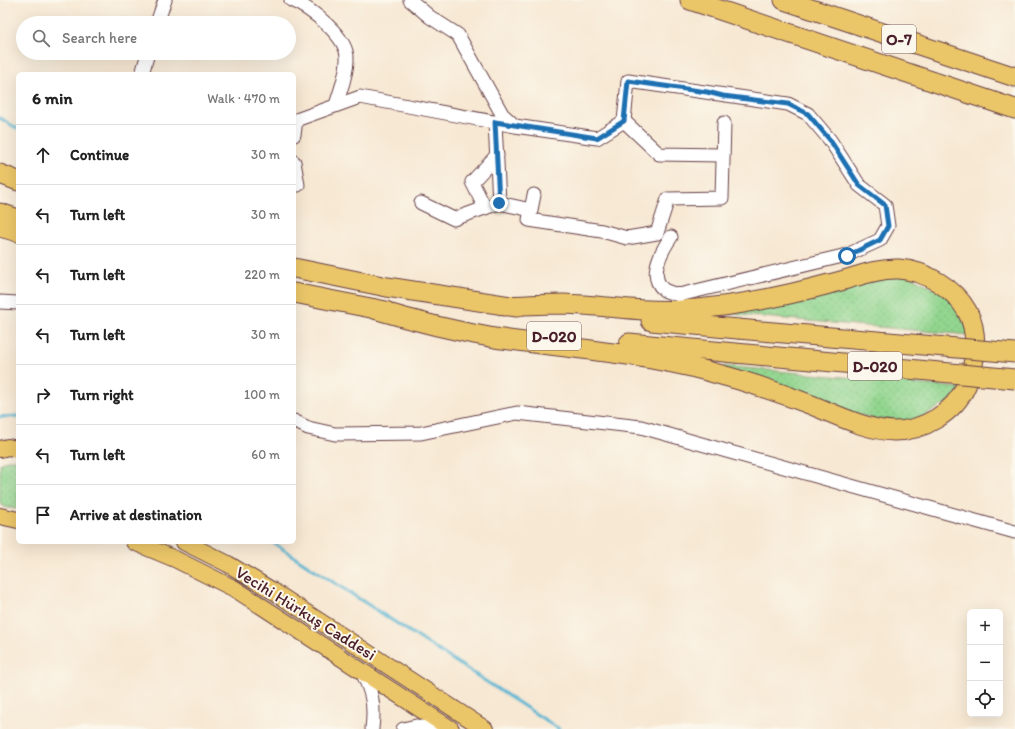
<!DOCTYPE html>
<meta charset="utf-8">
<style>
:root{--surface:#fff;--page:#f2f2f2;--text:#222;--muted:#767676;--line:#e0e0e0}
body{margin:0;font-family:Itim,sans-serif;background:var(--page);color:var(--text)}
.controls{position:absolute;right:12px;bottom:12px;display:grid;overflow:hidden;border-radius:6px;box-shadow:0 4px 16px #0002}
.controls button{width:36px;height:36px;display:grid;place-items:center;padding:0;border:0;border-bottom:1px solid var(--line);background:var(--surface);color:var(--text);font:20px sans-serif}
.stop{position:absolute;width:12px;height:12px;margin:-9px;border:3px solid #1f6fb2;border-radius:50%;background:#fff}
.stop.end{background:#1f6fb2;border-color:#fff;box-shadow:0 1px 4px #0008}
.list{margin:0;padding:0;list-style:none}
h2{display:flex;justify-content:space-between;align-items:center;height:52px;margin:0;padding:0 16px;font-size:17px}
h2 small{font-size:13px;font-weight:400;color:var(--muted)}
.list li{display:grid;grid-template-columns:26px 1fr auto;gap:12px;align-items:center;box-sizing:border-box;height:60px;padding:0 16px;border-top:1px solid var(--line)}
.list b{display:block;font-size:15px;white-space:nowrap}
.list em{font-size:13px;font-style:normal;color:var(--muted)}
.icon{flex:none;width:22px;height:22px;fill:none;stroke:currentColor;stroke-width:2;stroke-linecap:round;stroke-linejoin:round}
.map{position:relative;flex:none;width:1015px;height:729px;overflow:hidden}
.search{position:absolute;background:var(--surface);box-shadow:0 4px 16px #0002;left:16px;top:16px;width:280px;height:44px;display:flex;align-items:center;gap:10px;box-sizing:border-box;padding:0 14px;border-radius:22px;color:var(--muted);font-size:15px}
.panel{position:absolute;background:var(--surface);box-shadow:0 4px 16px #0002;left:16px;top:72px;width:280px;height:472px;border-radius:6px}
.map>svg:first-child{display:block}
</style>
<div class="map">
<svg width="1015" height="729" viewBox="0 0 1015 729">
<defs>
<pattern id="grass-dots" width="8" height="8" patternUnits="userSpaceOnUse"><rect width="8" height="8" fill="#92d68f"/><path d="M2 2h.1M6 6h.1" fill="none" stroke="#7fb77c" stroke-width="1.8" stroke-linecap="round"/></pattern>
</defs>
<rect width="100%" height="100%" fill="#fbf7ec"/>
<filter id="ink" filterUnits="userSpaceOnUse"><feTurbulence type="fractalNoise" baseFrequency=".025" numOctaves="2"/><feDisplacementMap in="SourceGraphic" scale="8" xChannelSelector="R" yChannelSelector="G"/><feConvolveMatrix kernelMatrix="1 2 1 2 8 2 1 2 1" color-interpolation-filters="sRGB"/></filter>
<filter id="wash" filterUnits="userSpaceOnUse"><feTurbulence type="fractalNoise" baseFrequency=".012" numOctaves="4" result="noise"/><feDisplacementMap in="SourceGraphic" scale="16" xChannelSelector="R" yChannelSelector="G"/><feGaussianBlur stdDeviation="0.9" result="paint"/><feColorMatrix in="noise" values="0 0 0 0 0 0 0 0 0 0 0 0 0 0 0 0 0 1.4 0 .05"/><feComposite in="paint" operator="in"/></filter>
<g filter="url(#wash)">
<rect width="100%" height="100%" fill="#f7e8d3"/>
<g fill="url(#grass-dots)" stroke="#6e7a5d">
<path d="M906 274 952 298 970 335 730 314 742 309Z"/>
<path d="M724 366 961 388 952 400 911 423 887 424 724 369Z"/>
<path d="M7 460H18V508H7L0 504V464Z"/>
</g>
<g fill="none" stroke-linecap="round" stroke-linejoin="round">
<g stroke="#54b5d3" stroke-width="3">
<path d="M0 118 18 129"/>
<path d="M0 417 18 416"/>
<path d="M272 542 559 729"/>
</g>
</g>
</g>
<g filter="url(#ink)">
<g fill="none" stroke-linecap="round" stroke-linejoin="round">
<g stroke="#643d44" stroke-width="15">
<g id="minor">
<path d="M291 0C310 8 349 37 347 60 347 75 340 91 336 105"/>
<path d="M410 0 430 17 458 35 502 114 514 125"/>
<path d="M157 23 165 0"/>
<path d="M142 74 148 53"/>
<path d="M624 121 659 154 722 155"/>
<path d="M495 122 499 203"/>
<path d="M294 135 296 120 360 97 515 126 597 138 624 121 628 81 788 104 808 114 830 140 859 185 885 205 888 226 880 240 847 255 679 295C675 294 668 292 664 290 647 276 662 250 671 237"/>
<path d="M294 162 298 185"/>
<path d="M534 195 529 220 602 231 627 238 657 233 668 199 722 198 724 123"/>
<path d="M421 203 454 219 499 203 531 210"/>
<path d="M485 208 472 182 497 155"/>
<path d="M0 302 18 303"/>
<path d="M294 421 308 428 335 434 421 433 517 413 641 427 1015 532"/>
<path d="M361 670C372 692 375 704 372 729"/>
<path d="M403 729 416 726 433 729"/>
</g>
</g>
<g stroke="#643d44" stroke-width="18">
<g id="major">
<path d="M0 449 8 447 18 449"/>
<path d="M0 516 18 520"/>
<path d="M134 542 175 559 235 589 451 729"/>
<path d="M184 542 228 564 273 591 485 729"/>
</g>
</g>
<g stroke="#643d44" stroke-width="21">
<g id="highway">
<path d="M690 0 1015 109"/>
<path d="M784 0 1015 77"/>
<path d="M0 174 18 181"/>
<path d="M0 213 18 219"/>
<path d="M0 227 18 232"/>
<path d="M294 268 387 287 517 307"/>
<path d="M294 293 386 311"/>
<path d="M374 309C414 321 454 331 495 338 566 348 638 353 707 371 742 380 776 391 809 404 835 414 865 430 894 431 923 431 954 413 966 386 976 366 979 332 967 311 954 288 926 271 899 269 875 268 852 279 829 284 781 297 733 307 683 310 643 313 604 305 564 304 544 304 524 305 504 306"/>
<path d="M651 321 738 329"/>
<path d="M629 343 735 353"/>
</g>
</g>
<use href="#minor" stroke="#fff" stroke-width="13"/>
<use href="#major" stroke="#ebc669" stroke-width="16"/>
<use href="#highway" stroke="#ebc669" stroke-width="19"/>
<g stroke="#643d44" stroke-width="21" stroke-linecap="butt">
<g id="highway-bridge">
<path d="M738 329 1015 353"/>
<path d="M735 353 1015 379"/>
</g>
</g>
<use href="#highway-bridge" stroke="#ebc669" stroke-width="19"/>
</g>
</g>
<g fill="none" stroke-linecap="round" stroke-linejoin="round" filter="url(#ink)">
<path stroke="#1f6fb2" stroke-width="5" d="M499 203 495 122 597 138 624 121 628 81 707 92 723 96 788 104 808 114 830 140 859 185 885 205 888 226 880 240 847 256"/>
</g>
<g text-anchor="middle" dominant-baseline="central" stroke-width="4" stroke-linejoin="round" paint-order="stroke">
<g fill="#fbf7ec" stroke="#7f6065" stroke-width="1">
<rect x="882" y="25" width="34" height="28" rx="3"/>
<rect x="527" y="322" width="54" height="28" rx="3"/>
<rect x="848" y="352" width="54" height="28" rx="3"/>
</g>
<g font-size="16" font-weight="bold" fill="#4a1f2b">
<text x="899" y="39">O-7</text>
<text x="554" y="336">D-020</text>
<text x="875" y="366">D-020</text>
</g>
<g font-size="17" fill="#4a1f2b" stroke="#fbf7ec">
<text transform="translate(306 613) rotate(32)">Vecihi Hürkuş Caddesi</text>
</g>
</g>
</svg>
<div class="controls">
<button>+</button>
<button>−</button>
<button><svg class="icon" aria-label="locate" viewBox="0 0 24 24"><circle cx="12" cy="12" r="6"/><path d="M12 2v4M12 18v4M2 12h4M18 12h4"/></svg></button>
</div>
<div class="stop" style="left:847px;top:256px"></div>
<div class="stop end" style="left:499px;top:203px"></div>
<div class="search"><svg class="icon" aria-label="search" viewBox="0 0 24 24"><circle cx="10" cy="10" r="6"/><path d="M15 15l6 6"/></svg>Search here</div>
<section class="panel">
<h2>6 min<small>Walk · 470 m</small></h2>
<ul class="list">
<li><svg class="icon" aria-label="ahead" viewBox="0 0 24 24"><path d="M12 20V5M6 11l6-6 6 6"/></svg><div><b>Continue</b></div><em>30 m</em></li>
<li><svg class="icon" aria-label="left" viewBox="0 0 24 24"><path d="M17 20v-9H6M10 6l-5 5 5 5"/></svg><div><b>Turn left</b></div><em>30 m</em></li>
<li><svg class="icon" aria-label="left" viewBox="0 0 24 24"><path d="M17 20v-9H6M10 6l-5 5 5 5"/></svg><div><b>Turn left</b></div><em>220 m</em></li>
<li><svg class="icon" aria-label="left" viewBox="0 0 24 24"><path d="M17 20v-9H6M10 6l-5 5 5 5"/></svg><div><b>Turn left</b></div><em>30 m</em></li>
<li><svg class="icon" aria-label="right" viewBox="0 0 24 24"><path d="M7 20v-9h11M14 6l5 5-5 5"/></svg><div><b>Turn right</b></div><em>100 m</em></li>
<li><svg class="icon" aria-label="left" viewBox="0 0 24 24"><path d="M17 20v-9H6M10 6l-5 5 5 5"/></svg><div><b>Turn left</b></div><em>60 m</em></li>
<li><svg class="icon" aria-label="arrive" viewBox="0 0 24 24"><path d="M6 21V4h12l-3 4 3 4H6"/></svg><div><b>Arrive at destination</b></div></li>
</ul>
</section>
</div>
